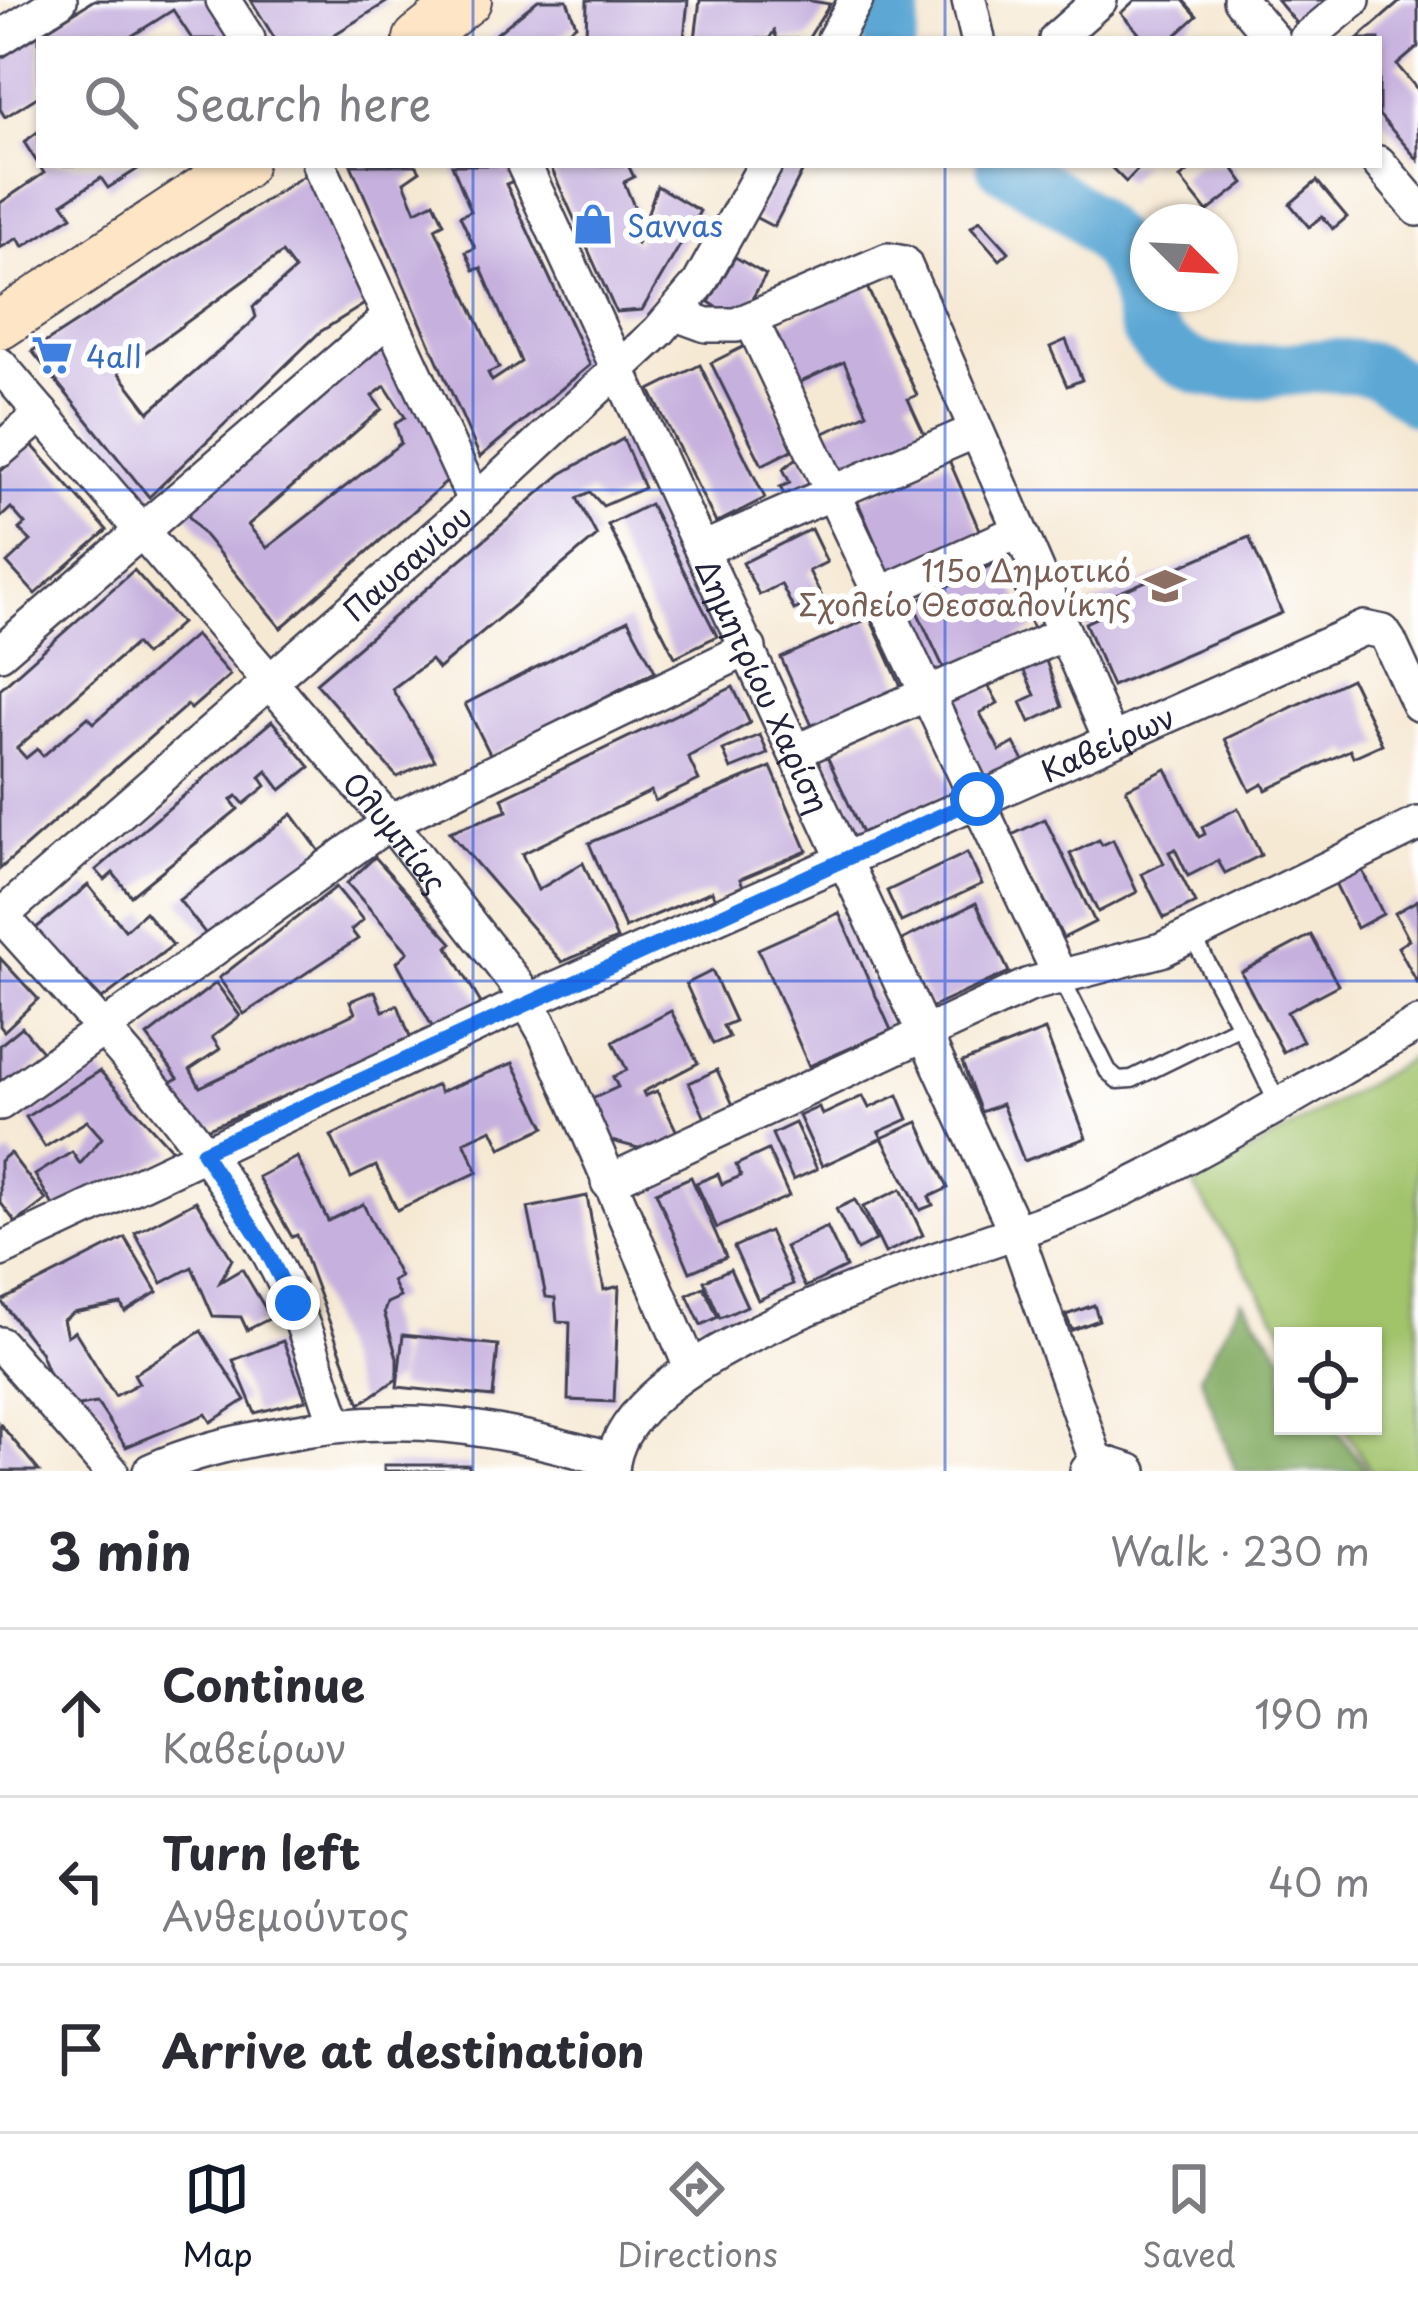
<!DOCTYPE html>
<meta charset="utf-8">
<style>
:root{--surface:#fff;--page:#f2f2f3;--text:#2b2b33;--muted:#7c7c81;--line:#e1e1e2;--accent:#111827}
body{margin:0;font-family:"Playpen Sans",sans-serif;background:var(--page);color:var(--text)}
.controls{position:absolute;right:36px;bottom:36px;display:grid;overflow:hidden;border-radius:0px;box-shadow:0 3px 9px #0004}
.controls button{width:108px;height:108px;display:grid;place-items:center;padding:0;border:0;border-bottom:3px solid var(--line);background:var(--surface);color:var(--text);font:60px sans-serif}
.compass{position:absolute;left:1130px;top:204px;width:108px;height:108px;border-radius:50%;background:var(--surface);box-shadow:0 3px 9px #0004;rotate:114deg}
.stop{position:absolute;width:36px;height:36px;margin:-27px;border:9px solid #1a73e8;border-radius:50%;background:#fff}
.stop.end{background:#1a73e8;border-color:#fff;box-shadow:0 3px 12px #0008}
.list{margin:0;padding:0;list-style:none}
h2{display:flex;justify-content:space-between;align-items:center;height:156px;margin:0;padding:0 48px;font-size:51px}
h2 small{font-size:39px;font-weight:400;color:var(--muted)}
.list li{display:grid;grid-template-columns:78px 1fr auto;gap:36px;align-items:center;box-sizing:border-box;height:168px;padding:0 48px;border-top:3px solid var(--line)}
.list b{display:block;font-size:45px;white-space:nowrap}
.list p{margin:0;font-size:39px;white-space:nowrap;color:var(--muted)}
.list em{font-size:39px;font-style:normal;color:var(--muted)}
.icon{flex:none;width:66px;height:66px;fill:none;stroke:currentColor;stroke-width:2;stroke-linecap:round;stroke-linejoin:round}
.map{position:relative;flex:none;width:1418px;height:1471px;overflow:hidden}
.search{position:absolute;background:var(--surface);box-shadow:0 3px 9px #0004;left:36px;right:36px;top:36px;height:132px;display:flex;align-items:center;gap:30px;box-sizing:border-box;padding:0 42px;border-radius:0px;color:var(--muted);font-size:45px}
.sheet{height:660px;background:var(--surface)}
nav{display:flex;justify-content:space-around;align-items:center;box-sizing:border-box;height:168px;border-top:3px solid var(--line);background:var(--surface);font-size:33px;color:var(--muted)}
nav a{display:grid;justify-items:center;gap:6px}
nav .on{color:var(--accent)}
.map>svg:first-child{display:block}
</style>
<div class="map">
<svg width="1418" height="1471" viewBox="0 0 1418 1471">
<rect width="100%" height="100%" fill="#fff"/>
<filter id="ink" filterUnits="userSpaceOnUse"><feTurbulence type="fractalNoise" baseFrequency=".00833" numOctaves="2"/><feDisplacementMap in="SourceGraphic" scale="24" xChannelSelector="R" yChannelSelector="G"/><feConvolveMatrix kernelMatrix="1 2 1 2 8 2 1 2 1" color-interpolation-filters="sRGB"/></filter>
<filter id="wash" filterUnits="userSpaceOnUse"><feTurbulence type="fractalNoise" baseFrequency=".004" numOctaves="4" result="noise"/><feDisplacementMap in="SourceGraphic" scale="48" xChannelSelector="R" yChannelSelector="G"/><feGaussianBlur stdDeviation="2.7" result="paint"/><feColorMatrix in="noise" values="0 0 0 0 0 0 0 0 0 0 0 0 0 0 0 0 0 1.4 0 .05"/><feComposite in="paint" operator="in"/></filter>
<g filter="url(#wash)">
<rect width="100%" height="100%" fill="#f6e9d4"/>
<path fill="#a1c36b" stroke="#627253" stroke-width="3" d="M1418 1054V1471H1371L1343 1426H1373V1336H1287L1193 1185Z"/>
<path fill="#80a95f" stroke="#51664d" stroke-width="3" d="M1242 1299 1283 1356V1426H1334L1367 1471H1236L1200 1375Z"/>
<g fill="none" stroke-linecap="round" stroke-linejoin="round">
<g stroke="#5ca7d4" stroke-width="54">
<path d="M890 39 895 0"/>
<path d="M1003 165C1049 192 1095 215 1124 262 1149 302 1127 330 1182 360 1239 391 1309 354 1372 370 1387 374 1405 391 1418 400"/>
</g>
</g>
<g id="blocks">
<g fill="#c6b1de" fill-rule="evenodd">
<path d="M94 0H206L241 39H192L173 10 127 39H39V96L5 117 0 109V59Z"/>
<path d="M251 0H390L327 39H275Z"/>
<path d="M538 0H567L576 25 555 39H490Z"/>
<path d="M587 0H688L684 39H586Z"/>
<path d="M700 0H805L830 4 808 39H777L774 31 769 39H695Z"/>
<path d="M1135 0H1183L1197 16 1176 35 1179 39H1144L1121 13Z"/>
<path d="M1277 0H1333L1301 28Z"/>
<path d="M1402 0H1418V47L1397 65 1418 90V160L1379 115V39H1357Z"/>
<path d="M39 131V165H144L108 188 101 178 63 203 72 216 23 247 18 238 0 248V203L44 173 24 142Z"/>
<path d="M351 165H416L420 171 404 182 416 211 434 202 444 223 435 228 499 368 488 373 492 381 521 362 481 268 474 270 466 252 475 248 460 216 471 211 452 165H515L521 178 506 184 590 365 480 457Z"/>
<path d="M550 165H628L634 177 624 182 642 226 625 234 637 244 657 186 700 211 642 310 616 312Z"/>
<path d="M782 165 803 170 774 227 755 217Z"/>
<path d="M1109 165H1142L1126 182Z"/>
<path d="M1197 165H1231L1244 183 1207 212 1180 178Z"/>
<path d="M311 171 371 300 320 332 149 497 32 351ZM282 253 295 270 253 307 256 317 248 326 149 412 118 372Z"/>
<path d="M1317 181 1347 217 1333 229 1322 216 1309 227 1290 204Z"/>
<path d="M980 220 1009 252 1000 260 971 227Z"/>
<path d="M735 257 766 275 739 321 709 302Z"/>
<path d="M866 285 917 395 908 399 927 440 842 479 822 434 867 413 844 362 792 386 767 331Z"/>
<path d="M390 337 458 472 281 628 181 507ZM385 386 405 417 395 424 401 443 267 548 248 525 382 409 372 396Z"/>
<path d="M1066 340 1082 380 1067 386 1050 347Z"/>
<path d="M745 346 796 448 762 465 711 363Z"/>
<path d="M700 365 765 498 716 523 650 390Z"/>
<path d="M623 439 644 488 603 506 590 492 577 498 597 536 438 669 431 660 392 689 435 760 397 777 316 683 561 474Z"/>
<path d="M31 444 107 530 35 594 7 563 31 541 19 529 25 524 11 508 0 518V472Z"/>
<path d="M802 454 817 484 787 500 780 487 790 483 783 469Z"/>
<path d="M949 460 981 534 889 574 857 500Z"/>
<path d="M650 504 717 636 675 657 608 525Z"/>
<path d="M811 529 827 562 809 571 822 597 794 610 781 584 759 595 743 563Z"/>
<path d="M1249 537 1282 613 1112 686 1085 623 1096 618 1090 605Z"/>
<path d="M1000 561 1034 630 946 673 913 603Z"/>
<path d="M134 570 181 623 145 655 135 644 17 748 26 758 37 749 43 756 88 717 94 723 195 635 230 675 191 709 187 705 0 869V689Z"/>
<path d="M870 618 902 689 814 730 781 658Z"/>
<path d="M628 620 655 671 491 756 465 704Z"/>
<path d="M1043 652 1062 707 1030 722 1021 702 1035 695 1020 662Z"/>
<path d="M984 678 998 703 980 713 1000 751 1014 743 1025 763 987 782 944 699Z"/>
<path d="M1351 679 1382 744 1353 757 1350 750 1266 790 1263 784 1250 791 1225 739Z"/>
<path d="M733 687 750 723 688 757 699 780 655 801 651 791 522 854 538 890 583 863 617 939 562 962 449 832 507 811 502 798Z"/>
<path d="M919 714 954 792 862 833 827 756Z"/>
<path d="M272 721 310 767 281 790 267 771 260 777 266 786 244 804 237 796 231 800 238 809 131 896 113 873 105 880 96 870Z"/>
<path d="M760 735 768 754 731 769 723 750Z"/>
<path d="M771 767 807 851 740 879 744 888 715 900 712 891 625 928 589 843Z"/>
<path d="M1166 769 1199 837 1205 834 1202 827 1238 808 1261 855 1225 873 1218 861 1188 876 1175 849 1169 852 1195 903 1164 918 1142 874 1164 863 1126 789Z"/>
<path d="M292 814 321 853 209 938 179 900Z"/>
<path d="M1045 819 1095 922 1063 938 1012 835Z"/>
<path d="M1099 840 1102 845 1113 840 1137 892 1098 912 1070 854Z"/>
<path d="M967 853 982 884 901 922 887 891Z"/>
<path d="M375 857 452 943 448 947 483 1007 435 1032 397 962 408 952 347 883Z"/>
<path d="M1361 868 1383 914 1357 928 1334 881Z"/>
<path d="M88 885 125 930 145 912 173 945 102 999 35 929Z"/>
<path d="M336 887 363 920 351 930 358 939 244 1014 219 978Z"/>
<path d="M1418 900V984L1398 947 1409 940 1395 913Z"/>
<path d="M976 903 1009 972 930 1008 902 940Z"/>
<path d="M839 913 891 1030 809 1066 758 949Z"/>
<path d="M1311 935 1338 985 1287 1012 1303 1041 1283 1052 1241 972Z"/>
<path d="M0 958 38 999 4 1031 0 1026Z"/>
<path d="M712 971 735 1021 723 1026 729 1037 713 1044 686 984Z"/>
<path d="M216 983 240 1016 212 1037 220 1049 190 1069 200 1087 355 1013 350 1001 375 991 383 1011 398 1005 412 1042 204 1130 165 1085 178 1078 147 1036Z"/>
<path d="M671 1011 698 1063 643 1092 645 1096 657 1091 680 1138 653 1152 604 1139 590 1100 618 1087 613 1077 627 1070 613 1042Z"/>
<path d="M22 1027 47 1057 0 1096V1045Z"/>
<path d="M1045 1030 1086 1138 1024 1161 1002 1104 981 1112 962 1062Z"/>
<path d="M513 1063 545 1127 501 1148 492 1129 464 1142 478 1172 397 1210 376 1166 351 1178 331 1136 437 1085 440 1092Z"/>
<path d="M717 1070 733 1105 705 1118 689 1083Z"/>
<path d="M100 1071 174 1152 57 1212 35 1175 72 1152 80 1164 102 1138 87 1121 45 1147 26 1117Z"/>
<path d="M898 1095 908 1119 879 1132 882 1138 822 1166 799 1116 819 1107 822 1115 863 1096 869 1108Z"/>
<path d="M918 1122 948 1188 929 1197 933 1205 920 1210 882 1138Z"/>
<path d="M795 1123 817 1169 793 1180 772 1134Z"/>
<path d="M768 1150 789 1196 717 1228 696 1183 718 1174 722 1184 741 1176 736 1165Z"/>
<path d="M10 1153 46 1200 16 1223 0 1202V1161Z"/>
<path d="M297 1157 328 1221 363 1204 400 1277 392 1281 400 1297 387 1303 384 1312 397 1358V1379L360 1404 297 1235 292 1237 258 1177Z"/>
<path d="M691 1177 726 1257 690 1272 656 1192Z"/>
<path d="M901 1189 923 1235 885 1253 863 1207Z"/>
<path d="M587 1196 604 1290 619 1286 614 1402 568 1400 570 1322 557 1321 555 1298 546 1297 528 1208Z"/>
<path d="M855 1200 876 1240 857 1250 836 1209Z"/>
<path d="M196 1201 232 1259 220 1282 242 1269 271 1318 247 1330 241 1317 213 1316 192 1267 162 1283 135 1233Z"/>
<path d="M827 1227 846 1267 805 1287 785 1247Z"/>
<path d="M769 1231 793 1284 758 1300 734 1247Z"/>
<path d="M125 1238 157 1292 125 1312 121 1304 73 1313 63 1320 67 1336 75 1331 115 1396 139 1383 134 1374 201 1331 245 1400 211 1422 206 1414 126 1447 97 1403 73 1407 58 1396 40 1352 1 1301Z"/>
<path d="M730 1269 747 1306 720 1318 704 1281Z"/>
<path d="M704 1287 718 1317 701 1325 687 1295Z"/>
<path d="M1094 1305 1099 1320 1072 1330 1066 1315Z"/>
<path d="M403 1335 498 1345 493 1397 397 1387Z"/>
<path d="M283 1341 306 1400 255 1413 233 1360Z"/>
<path d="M0 1424 39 1471H0Z"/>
<rect x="384" y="1465" width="85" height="6"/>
</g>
</g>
</g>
<g filter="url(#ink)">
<use href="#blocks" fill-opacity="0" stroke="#424052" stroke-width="3"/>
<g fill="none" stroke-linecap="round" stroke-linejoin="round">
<g stroke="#424052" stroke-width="21">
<g id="service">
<path d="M1192 935 1240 1026"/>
<path d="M1060 976 1108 1071 1118 1080 1132 1079 1240 1026 1278 1104"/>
</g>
</g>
<g stroke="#424052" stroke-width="38">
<g id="minor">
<path d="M223 0 248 39"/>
<path d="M969 0 978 39"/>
<path d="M1240 0 1273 39"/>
<path d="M0 38 60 0"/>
<path d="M834 39 856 0"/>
<path d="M1056 39 1100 0"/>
<path d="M1306 39 1353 0"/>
<path d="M1379 163 1418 209"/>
<path d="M319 165 475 502"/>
<path id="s1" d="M524 165 1015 1230 1096 1460 1087 1471"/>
<path d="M676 314 706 325H736L888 260 904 263 1110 738"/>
<path d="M751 320 1060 976"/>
<path id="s2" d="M0 365 390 822 518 986 545 1033 690 1365"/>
<path d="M0 450 42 414"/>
<path d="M703 549 973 432"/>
<path d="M880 594 1017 532"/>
<path d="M0 653 390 317"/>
<path d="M797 751 1063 634"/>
<path d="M0 914C103 1030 217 1145 286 1286 307 1329 320 1378 336 1424"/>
<path id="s3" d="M0 917 475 502 659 331 699 284 765 165"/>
<path d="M0 1103 390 822 749 648"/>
<path d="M608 1182 1029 985 1161 950 1418 824"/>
<path id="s4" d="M0 1250 528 1001 1364 628 1383 632 1389 641 1418 704"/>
<path d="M0 1344 111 1471"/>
<path d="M1096 1460 1130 1471"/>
<path d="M150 1471C190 1452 232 1443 275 1435 403 1410 489 1425 612 1460"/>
<path d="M612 1471C619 1338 992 1249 1098 1201 1208 1150 1313 1084 1418 1024"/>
</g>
</g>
<g stroke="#424052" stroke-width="52">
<g id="secondary">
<path d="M418 39 467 0"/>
<path d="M0 325 242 165"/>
</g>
</g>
<use href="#service" stroke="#fff" stroke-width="16"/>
<use href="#minor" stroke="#fff" stroke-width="33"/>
<use href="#secondary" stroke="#fde5c5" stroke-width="48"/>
</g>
</g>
<g fill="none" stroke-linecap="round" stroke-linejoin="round" filter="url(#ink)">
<path stroke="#1a73e8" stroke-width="15" d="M293 1303 264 1246 203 1152 977 799"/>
</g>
<path fill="none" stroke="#1d4ed8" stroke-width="3" stroke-opacity="0.55" d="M473 0V39M945 0V39M473 165V1471M945 165V1471M0 490H1418M0 981H1418"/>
<defs>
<g id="shop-bare" transform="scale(3.24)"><path d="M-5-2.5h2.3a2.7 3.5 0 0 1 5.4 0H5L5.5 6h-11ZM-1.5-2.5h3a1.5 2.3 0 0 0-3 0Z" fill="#3f7fe0" stroke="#fff" stroke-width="2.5" paint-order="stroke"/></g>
<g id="supermarket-bare" transform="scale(3.24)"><path d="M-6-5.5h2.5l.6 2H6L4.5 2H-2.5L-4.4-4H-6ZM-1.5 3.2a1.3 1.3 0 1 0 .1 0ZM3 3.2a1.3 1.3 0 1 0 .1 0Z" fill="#3f7fe0" stroke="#fff" stroke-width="2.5" paint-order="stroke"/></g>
<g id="school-bare" transform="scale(3.24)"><path d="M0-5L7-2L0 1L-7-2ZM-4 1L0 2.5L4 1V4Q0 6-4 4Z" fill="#8d6e63" stroke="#fff" stroke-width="2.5" paint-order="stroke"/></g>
</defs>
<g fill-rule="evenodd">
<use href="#shop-bare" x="593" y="224"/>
<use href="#supermarket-bare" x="52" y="355"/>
<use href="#school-bare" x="1165" y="586"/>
</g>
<g text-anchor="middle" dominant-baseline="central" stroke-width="12" stroke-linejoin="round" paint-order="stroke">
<g font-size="30" fill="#366cbe" stroke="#fff" text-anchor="start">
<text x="627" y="224">Savvas</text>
<text x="86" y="355">4all</text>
</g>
<g font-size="30" fill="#22223b" stroke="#fff">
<text stroke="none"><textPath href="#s3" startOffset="540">Παυσανίου</textPath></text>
<text stroke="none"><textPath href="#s1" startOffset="573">Δημητρίου Χαρίση</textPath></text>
<text stroke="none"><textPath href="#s4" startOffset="1218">Καβείρων</textPath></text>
<text stroke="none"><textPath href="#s2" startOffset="612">Ολυμπίας</textPath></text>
</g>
<g font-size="30" fill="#785e54" stroke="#fff" text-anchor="end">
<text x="1131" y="569">115o Δημοτικό<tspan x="1131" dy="34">Σχολείο Θεσσαλονίκης</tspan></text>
</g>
</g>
</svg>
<div class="controls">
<button><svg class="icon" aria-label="locate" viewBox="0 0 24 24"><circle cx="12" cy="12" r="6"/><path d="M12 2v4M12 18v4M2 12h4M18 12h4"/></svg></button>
</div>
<svg class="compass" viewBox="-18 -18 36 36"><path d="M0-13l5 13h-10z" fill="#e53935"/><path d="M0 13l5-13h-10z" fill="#7c7c81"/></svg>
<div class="stop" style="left:977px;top:799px"></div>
<div class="stop end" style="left:293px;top:1303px"></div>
<div class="search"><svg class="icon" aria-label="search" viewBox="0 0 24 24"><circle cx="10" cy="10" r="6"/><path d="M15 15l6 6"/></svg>Search here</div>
</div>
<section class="sheet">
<h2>3 min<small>Walk · 230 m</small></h2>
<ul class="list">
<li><svg class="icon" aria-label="ahead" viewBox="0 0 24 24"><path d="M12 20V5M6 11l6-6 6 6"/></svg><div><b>Continue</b><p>Καβείρων</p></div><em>190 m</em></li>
<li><svg class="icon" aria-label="left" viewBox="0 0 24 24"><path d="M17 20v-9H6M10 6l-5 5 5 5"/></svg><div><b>Turn left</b><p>Ανθεμούντος</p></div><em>40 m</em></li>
<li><svg class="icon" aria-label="arrive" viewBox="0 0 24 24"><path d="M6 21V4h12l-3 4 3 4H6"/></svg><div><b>Arrive at destination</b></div></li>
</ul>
</section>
<nav>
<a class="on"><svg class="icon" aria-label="map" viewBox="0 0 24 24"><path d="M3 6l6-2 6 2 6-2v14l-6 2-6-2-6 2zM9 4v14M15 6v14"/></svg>Map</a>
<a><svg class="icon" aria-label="directions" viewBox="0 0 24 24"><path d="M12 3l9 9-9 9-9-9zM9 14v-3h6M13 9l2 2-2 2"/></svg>Directions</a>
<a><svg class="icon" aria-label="saved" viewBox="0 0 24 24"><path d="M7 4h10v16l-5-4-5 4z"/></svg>Saved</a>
</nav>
